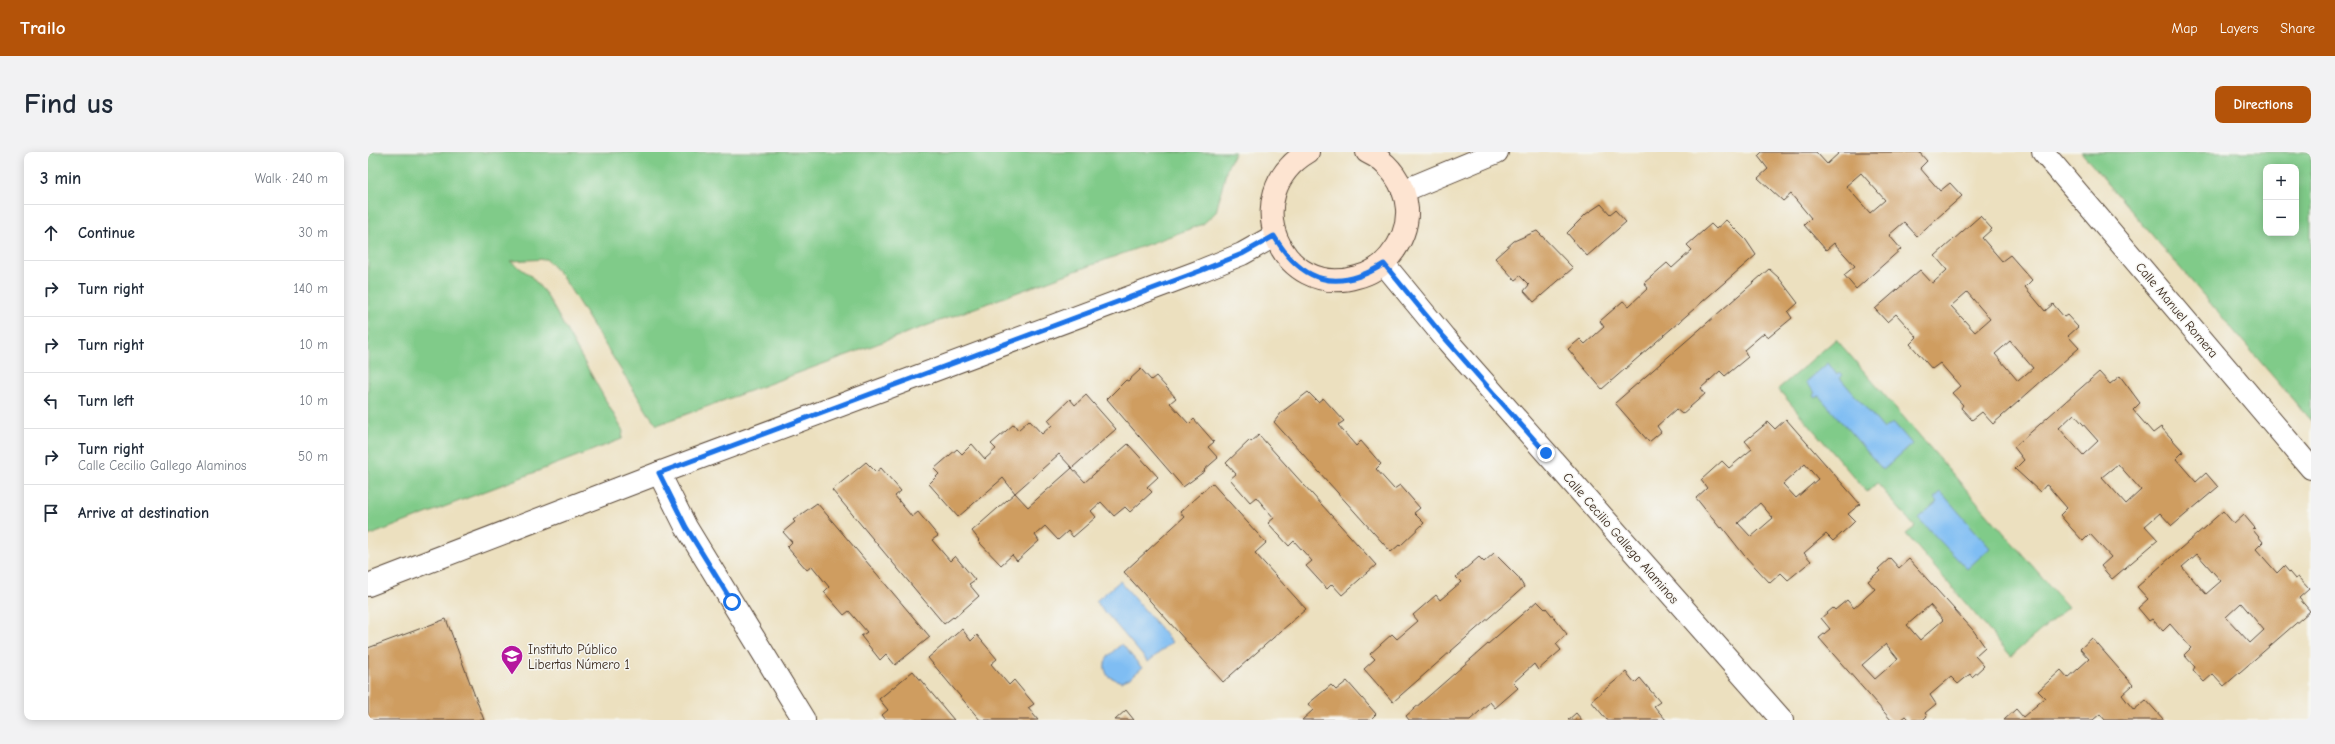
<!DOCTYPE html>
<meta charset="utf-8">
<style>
:root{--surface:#fff;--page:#f2f2f3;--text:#1f2937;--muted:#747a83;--line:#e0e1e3;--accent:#b45309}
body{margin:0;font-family:"Comic Neue",sans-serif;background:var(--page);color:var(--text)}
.controls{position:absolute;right:12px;top:12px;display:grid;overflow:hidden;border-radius:8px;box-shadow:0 2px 10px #0003}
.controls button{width:36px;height:36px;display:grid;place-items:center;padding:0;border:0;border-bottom:1px solid var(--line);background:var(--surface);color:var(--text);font:20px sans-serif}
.stop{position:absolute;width:12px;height:12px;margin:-9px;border:3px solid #1a73e8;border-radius:50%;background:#fff}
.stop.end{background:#1a73e8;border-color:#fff;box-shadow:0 1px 4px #0008}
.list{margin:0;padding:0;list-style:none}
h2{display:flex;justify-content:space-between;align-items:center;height:52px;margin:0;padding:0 16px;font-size:17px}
h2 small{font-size:13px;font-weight:400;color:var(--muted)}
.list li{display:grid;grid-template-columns:26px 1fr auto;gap:12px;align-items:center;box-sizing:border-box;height:56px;padding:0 16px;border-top:1px solid var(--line)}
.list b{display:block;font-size:15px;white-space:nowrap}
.list p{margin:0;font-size:13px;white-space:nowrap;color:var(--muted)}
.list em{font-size:13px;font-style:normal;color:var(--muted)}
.icon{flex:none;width:22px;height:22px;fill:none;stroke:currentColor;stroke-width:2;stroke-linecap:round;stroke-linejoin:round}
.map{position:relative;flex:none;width:1943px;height:568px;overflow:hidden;border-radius:8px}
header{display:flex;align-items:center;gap:24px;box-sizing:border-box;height:56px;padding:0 20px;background:var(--accent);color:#fff}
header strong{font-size:19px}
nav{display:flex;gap:22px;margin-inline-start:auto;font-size:14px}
.intro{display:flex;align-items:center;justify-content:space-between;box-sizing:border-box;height:96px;padding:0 24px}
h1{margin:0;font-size:28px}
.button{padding:10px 18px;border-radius:8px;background:var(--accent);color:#fff;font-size:14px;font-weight:700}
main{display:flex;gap:24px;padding:0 24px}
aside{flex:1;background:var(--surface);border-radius:8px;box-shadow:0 2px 10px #0003}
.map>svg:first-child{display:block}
</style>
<header>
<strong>Trailo</strong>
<nav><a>Map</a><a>Layers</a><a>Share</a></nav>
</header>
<div class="intro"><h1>Find us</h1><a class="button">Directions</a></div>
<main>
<aside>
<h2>3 min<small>Walk · 240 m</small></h2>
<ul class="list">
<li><svg class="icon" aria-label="ahead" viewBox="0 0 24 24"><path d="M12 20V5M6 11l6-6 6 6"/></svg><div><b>Continue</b></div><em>30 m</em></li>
<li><svg class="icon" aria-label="right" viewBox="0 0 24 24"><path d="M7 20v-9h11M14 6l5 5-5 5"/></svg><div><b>Turn right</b></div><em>140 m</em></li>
<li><svg class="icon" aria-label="right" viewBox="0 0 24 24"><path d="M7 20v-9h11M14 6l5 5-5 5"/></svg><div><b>Turn right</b></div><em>10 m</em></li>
<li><svg class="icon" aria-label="left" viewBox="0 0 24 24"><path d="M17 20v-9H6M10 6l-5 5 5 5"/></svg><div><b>Turn left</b></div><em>10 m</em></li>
<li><svg class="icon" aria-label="right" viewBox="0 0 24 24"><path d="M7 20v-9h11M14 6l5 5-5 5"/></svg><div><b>Turn right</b><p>Calle Cecilio Gallego Alaminos</p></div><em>50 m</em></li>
<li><svg class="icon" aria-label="arrive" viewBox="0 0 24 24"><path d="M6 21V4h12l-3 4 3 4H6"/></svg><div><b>Arrive at destination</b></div></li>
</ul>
</aside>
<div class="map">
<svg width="1943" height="568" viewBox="0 0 1943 568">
<rect width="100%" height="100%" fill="#f6f6f2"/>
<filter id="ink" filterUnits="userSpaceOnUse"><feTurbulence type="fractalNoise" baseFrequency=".025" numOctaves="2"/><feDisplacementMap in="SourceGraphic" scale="8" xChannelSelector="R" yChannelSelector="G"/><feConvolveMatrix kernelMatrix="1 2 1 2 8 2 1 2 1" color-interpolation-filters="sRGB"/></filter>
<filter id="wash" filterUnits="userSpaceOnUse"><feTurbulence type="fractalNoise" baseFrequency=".012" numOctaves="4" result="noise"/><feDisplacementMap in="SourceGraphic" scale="16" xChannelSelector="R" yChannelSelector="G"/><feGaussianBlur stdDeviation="0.9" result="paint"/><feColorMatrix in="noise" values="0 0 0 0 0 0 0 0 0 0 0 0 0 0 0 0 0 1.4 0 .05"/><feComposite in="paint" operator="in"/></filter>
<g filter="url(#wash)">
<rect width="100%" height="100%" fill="#ece0bf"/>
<g fill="#80cb89" stroke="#5e7a54" fill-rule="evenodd">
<path d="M0 0H867L859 16 848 60 835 72 289 273 280 261 194 124 178 107 142 109 162 123 178 142 255 279 254 287 0 384Z"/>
<path d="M1713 0H1943V269ZM1898 15H1928V81H1898Z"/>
<path d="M1468 187 1700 455 1643 504 1538 382 1547 375 1509 331 1499 340 1410 237Z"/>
</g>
<g fill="#7fbdf3" stroke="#5d7488">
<path d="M1460 211 1469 223 1472 220 1475 223 1472 226 1516 277 1525 270 1544 292 1515 318 1451 244 1448 246 1445 243 1447 241 1438 230Z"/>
<path d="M1573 340 1622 396 1599 417 1550 366 1569 350 1566 346Z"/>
<path d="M752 429 804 490 780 510 738 461 737 462 728 449Z"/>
<path d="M754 492 774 516 762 526 753 530 740 524C731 509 743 501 754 492Z"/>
</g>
<g id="blocks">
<g fill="#cf9d60" fill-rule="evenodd">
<path d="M1394 0H1448L1459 12 1472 0H1551L1559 9 1552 16 1572 39 1582 31 1594 44 1549 84 1536 70 1521 83 1533 97 1488 137 1476 123 1487 114 1466 91 1458 98 1436 73 1443 66 1423 42 1415 49 1390 26 1400 17 1390 4ZM1493 21 1517 48 1502 61 1478 34Z"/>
<path d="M1233 52 1242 62 1247 58 1258 70 1219 104 1199 81 1218 62Z"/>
<path d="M1612 64 1624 77 1614 86 1634 109 1642 103 1664 128 1657 135 1677 159 1685 152 1696 165 1699 163 1710 175 1700 184 1711 196 1625 272 1614 260 1604 268 1593 256 1595 253 1584 241 1592 234 1572 211 1564 217 1542 192 1549 185 1528 162 1519 170 1507 157 1552 118 1564 131 1566 130 1579 118 1567 104ZM1599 140 1622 167 1607 180 1583 154ZM1642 189 1665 216 1650 229 1627 202Z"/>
<path d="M1358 68 1378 88 1388 103 1234 237 1200 197 1212 187 1217 192 1236 175 1232 169 1255 149 1261 154 1280 136 1276 131 1299 111 1304 116 1324 98 1319 93 1343 72 1348 77Z"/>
<path d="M1169 79 1205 116 1166 150 1156 139 1161 133 1152 124 1147 128 1127 106 1146 89Z"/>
<path d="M1401 117 1411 126 1430 151 1420 160 1424 166 1401 185 1396 181 1376 198 1380 205 1357 224 1352 219 1333 236 1337 242 1314 262 1308 257 1289 274 1293 280 1281 290 1247 251Z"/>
<path d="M773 217 783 228 788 224 808 246 802 251 821 272 826 267 846 290 840 295 850 306 836 318 837 319 815 335 739 247 758 228 760 229Z"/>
<path d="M1731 220 1742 232 1752 224 1772 251 1765 258 1785 281 1793 275 1814 298 1815 300 1808 307 1828 330 1838 321 1850 335 1804 374 1792 361 1777 374 1790 388 1744 427 1733 414 1743 405 1722 382 1715 389 1703 376 1692 363 1699 356 1680 334 1678 333 1672 340 1647 317 1656 308 1646 295ZM1706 262 1730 289 1715 303 1691 276ZM1750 312 1773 338 1758 352 1734 325Z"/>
<path d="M940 240 950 250 955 246 976 269 970 273 988 294 993 289 1013 312 1008 317 1026 337 1032 333 1052 356 1046 361 1056 371 1032 394 1031 393 1023 400 906 270 914 260Z"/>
<path d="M718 243 748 277 704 316 691 302 647 341 660 355 704 316 717 330 760 292 790 325 779 335 784 340 762 360 757 355 746 364 733 350 723 359 728 365 705 385 700 379 690 388 677 374 667 383 671 389 649 409 644 403 633 413 610 389 611 388 604 379 647 341 635 326 590 365 561 332 571 322 566 317 589 297 594 302 604 292 617 307 628 297 623 292 646 272 650 278 661 268 674 282 684 273 680 268 702 247 707 253Z"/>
<path d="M1418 267 1492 352 1480 362 1487 369 1483 373 1465 389 1458 382 1436 401 1443 409 1420 428 1413 421 1402 431 1376 403 1354 375 1352 376 1328 346 1339 336 1333 328 1354 309 1361 316 1384 297 1377 289 1400 270 1407 277ZM1437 312 1450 327 1428 346 1415 332ZM1392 351 1405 366 1383 385 1370 371Z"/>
<path d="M891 283 1008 413 974 443 964 432 959 437 938 414 944 409 926 389 921 394 900 371 906 366 888 345 882 350 862 327 868 322 858 311 882 288 883 290Z"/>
<path d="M498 310 508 320 513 316 533 339 527 344 544 365 550 360 570 384 564 388 582 409 587 404 607 428 601 432 611 444 586 466 585 465 576 472 464 338Z"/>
<path d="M844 331 898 391 887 401 938 457 855 530 756 420 816 365 812 360Z"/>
<path d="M449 351 562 485 527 513 518 502 512 508 493 484 499 480 481 459 476 463 456 440 461 435 444 414 439 418 419 395 424 390 415 380 427 370 425 368Z"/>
<path d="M1855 359 1866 372 1876 363 1887 376 1885 378 1895 390 1888 397 1909 421 1916 414 1927 427 1930 425 1941 437 1931 446 1942 459 1856 534 1845 522 1836 530 1825 518 1827 515 1816 503 1823 496 1802 472 1795 479 1784 467 1781 469 1770 456 1780 447 1769 435ZM1829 402 1853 429 1838 442 1814 415ZM1873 451 1896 478 1882 491 1858 465Z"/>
<path d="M1126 401 1150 425 1156 435 1025 550 996 517 1007 507 1002 502 1024 482 1029 487 1050 469 1045 463 1068 443 1072 448 1093 430 1088 425 1111 405 1116 410Z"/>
<path d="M1522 406 1531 416 1541 407 1605 478 1617 495 1607 504 1616 514 1604 525 1602 522 1590 532 1583 525 1562 543 1568 552 1557 561 1559 564 1555 568H1542L1538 564 1533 568H1523L1451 486 1462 477 1453 466 1465 456 1467 458 1479 448 1486 456 1507 437 1500 429 1512 419 1510 417ZM1562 453 1575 468 1552 488 1539 473ZM1518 492 1530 507 1507 527 1494 513Z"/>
<path d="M1169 449 1177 457 1178 456 1199 482 1188 492 1193 498 1170 518 1166 512 1145 531 1150 536 1127 556 1122 550 1102 568H1041L1038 564Z"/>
<path d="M78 467 116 568H0V496Z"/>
<path d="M594 477 603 489 609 483 629 507 623 512 641 533 646 528 666 552 660 556 670 568H612L560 506Z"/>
<path d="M1724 486 1765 533 1754 543 1761 552 1766 558 1778 548 1796 568H1737L1732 562 1725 568H1636L1648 557 1655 565 1677 546 1670 539 1693 518 1700 526 1721 507 1712 497Z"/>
<path d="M545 519 586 568H518L514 563 520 558 511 547Z"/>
<path d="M1258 520 1267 531 1272 526 1292 550 1286 554 1298 568H1239L1223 549Z"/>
<path d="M979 529 1008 562 1002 568H934L945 558 940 552 963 533 968 538Z"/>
<path d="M758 558 766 568H747Z"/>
<path d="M1208 561 1214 568H1200Z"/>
</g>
</g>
</g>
<g filter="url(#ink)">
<use href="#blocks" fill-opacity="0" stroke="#564536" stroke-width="1"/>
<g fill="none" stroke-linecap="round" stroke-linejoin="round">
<g stroke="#564536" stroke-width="24">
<g id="minor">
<path d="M1016 112 1076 185 1414 568"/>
<path d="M291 321 318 375 436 568"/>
</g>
</g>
<g stroke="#564536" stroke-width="24">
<g id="tertiary">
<path d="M1675 0 1943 316"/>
<path d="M1035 39 1129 0"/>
<path d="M0 433 291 321 832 119 874 102 906 84"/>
</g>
</g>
<g stroke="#564536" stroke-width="24">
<path id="secondary" d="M940 0C868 43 913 148 989 125 1002 122 1013 115 1022 104 1033 91 1040 74 1039 57 1037 32 1021 10 999 0"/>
</g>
<use href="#minor" stroke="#fff" stroke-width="22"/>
<use href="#tertiary" stroke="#fff" stroke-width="22"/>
<use href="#secondary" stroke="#fde4d1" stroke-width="22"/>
</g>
</g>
<g fill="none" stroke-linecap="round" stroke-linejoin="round" filter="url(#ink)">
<path stroke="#1a73e8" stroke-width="5" d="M364 450 318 375 291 321 832 119 874 102 906 84C934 131 969 141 1016 112L1076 185 1178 301"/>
</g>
<defs>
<g id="school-pin" transform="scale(1.15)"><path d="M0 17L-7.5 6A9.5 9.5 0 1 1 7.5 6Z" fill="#b5179e" stroke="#f6f6f2"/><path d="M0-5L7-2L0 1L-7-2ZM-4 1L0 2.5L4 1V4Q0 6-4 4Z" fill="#fff"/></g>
</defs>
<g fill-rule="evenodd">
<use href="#school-pin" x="144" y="504"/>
</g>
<g text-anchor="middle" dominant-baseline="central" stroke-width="3" stroke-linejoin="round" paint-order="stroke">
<g font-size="13" fill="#3b2a1e" stroke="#f6f6f2">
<text transform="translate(1809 158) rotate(50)">Calle Manuel Romera</text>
<text transform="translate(1253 386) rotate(49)">Calle Cecilio Gallego Alaminos</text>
</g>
<g font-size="13" fill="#3b2a1e" stroke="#f6f6f2" text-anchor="start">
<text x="160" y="497">Instituto Público<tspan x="160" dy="15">Libertas Número 1</tspan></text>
</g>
</g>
</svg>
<div class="controls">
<button>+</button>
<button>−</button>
</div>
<div class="stop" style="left:364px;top:450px"></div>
<div class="stop end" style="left:1178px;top:301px"></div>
</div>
</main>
